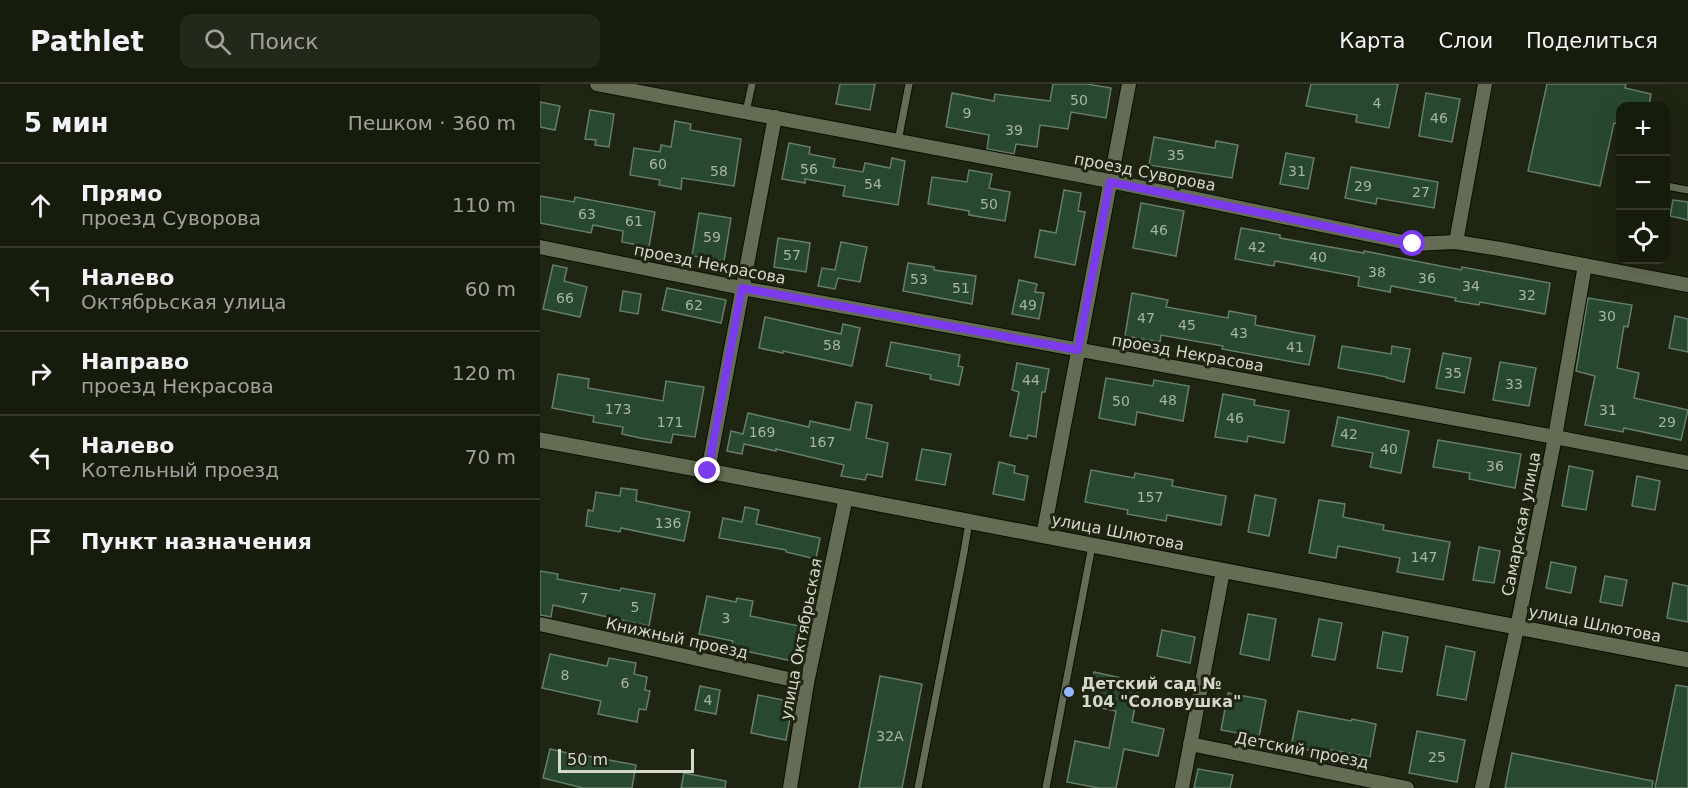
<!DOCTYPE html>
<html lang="ru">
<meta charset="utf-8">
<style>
:root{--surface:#161c0c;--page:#23291a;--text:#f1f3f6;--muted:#9ea19d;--line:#353a2d}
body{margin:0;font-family:"DejaVu Sans",sans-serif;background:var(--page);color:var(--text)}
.controls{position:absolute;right:18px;top:18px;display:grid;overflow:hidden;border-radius:12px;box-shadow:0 6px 24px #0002}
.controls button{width:54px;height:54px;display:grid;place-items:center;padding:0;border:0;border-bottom:2px solid var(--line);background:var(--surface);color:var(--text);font:30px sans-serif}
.scale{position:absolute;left:18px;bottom:15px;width:136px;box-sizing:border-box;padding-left:6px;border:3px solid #d4d8cb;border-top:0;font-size:16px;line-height:21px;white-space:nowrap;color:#d4d8cb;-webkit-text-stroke:4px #1e2510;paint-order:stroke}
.stop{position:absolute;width:18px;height:18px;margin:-14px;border:4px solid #7c3aed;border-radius:50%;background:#fff}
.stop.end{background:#7c3aed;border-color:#fff;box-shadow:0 2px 6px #0008}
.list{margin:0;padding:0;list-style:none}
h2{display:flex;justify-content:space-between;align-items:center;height:78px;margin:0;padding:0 24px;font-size:26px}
h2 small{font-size:20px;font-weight:400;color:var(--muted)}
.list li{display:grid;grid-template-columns:39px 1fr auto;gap:18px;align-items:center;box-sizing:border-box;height:84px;padding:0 24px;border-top:2px solid var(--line)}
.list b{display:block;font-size:22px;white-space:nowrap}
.list p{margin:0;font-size:20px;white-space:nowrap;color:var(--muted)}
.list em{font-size:20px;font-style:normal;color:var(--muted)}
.icon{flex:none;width:33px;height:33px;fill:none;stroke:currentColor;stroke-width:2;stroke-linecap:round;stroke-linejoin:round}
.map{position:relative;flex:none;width:1148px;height:704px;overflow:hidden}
header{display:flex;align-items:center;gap:36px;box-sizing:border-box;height:84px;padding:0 30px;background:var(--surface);border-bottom:2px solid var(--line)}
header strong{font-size:28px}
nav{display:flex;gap:33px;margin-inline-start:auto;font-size:21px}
.search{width:420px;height:54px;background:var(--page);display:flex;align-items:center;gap:15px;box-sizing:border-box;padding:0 21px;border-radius:12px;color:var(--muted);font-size:22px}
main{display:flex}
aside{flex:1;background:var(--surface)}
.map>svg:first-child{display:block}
</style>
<header>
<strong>Pathlet</strong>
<div class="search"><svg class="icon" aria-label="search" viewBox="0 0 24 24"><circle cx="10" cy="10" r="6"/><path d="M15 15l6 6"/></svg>Поиск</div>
<nav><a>Карта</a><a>Слои</a><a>Поделиться</a></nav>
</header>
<main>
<aside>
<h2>5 мин<small>Пешком · 360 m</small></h2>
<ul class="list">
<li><svg class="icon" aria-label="ahead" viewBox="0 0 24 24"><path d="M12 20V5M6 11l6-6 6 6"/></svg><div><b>Прямо</b><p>проезд Суворова</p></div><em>110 m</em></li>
<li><svg class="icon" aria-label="left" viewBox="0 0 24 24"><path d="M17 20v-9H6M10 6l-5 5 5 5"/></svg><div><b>Налево</b><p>Октябрьская улица</p></div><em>60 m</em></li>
<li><svg class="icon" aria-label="right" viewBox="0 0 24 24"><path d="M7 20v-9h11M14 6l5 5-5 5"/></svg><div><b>Направо</b><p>проезд Некрасова</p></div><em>120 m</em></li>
<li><svg class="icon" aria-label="left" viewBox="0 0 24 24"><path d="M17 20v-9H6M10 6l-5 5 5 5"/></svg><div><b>Налево</b><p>Котельный проезд</p></div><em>70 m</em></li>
<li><svg class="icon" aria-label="arrive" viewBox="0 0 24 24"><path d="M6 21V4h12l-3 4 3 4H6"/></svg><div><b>Пункт назначения</b></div></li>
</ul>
</aside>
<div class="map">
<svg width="1148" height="704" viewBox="0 0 1148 704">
<rect width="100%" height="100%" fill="#1e2510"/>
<g fill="#284830" stroke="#677d6c" stroke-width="1.5">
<path d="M300 0H335L330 26 296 20Z"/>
<path d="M513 0H547L571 4 566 34 531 28 528 45 500 41 497 63 476 60 474 70 447 65 449 51 406 43 412 9 454 17 455 10 510 17Z"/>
<path d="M771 0H858L849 44 816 38 817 31 766 22Z"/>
<path d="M1007 0H1086L1085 4 1111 10 1109 22H1080V40L1074 39 1060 102 988 87Z"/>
<path d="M886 9 920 15 912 58 879 52Z"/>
<path d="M0 18 20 22 15 46 0 43Z"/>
<path d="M50 26 74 30 69 63 55 61 56 56 45 55Z"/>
<path d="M135 37 151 40 150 46 201 55 194 102 142 94 141 105 119 101 120 96 90 91 94 64 120 68 121 61 131 63Z"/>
<path d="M614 53 675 64 676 57 698 61 692 94 609 81Z"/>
<path d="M249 59 270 63 269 70 295 75 293 83 323 88 325 79 350 84 352 74 365 77 358 121 303 112 305 102 265 95V99L242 95Z"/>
<path d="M746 69 774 74 768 105 740 100Z"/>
<path d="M811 83 898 98 894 124 837 114 836 120 805 114Z"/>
<path d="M429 86 452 90 449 104 470 108 465 137 429 131V127L388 120 392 93 427 98Z"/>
<path d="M524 106 541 109 538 127 545 128 535 181 495 173 500 146 516 149Z"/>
<path d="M0 112 34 118 35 113 115 128 109 163 82 158 83 147 53 141 51 149 0 139Z"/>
<path d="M1133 116 1148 118V136L1130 132Z"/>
<path d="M601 119 644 127 636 172 593 164Z"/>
<path d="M159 129 191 134 184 177 152 172Z"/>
<path d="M701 144 740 151V154L824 169V167L921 186 922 183 1010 199 1005 230 940 218 939 221 915 217 916 214 851 202 850 208 818 202 819 193 735 177 734 182 695 175Z"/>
<path d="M238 154 270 159 266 188 234 183Z"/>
<path d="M301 158 327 163 320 198 298 194 295 205 278 202 282 184 295 186Z"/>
<path d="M368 179 394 183V186L436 192 432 220 363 207Z"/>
<path d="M13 181 27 184 24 197 47 203 40 233 3 225Z"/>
<path d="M479 196 497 200 495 208 504 209 499 235 472 230Z"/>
<path d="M127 204 186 216 181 239 122 226Z"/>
<path d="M83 207 101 210 98 230 80 227Z"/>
<path d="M592 209 628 216 626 223 688 234 689 227 716 232 715 241 775 252 769 281 682 265 683 262 621 251 620 258 585 252Z"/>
<path d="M1048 214 1092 221 1088 243 1084 242 1077 284 1099 289 1094 314 1148 326 1141 356 1084 344 1083 348 1045 341 1055 292 1036 287Z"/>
<path d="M1135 232 1148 235V268L1129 264Z"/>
<path d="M225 233 301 250 303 240 320 244 312 282 243 267V269L219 264Z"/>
<path d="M351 258 420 271 418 282 423 283 419 301 390 295 391 291 346 282Z"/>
<path d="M802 262 851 270 852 262 870 265 864 298 847 294V293L798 284Z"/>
<path d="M903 269 931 274 924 309 896 304Z"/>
<path d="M960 278 996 284 989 322 953 316Z"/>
<path d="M477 279 509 285 505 308H502L496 353 488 351 487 355 470 352 479 308 472 306Z"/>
<path d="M18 290 49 295 48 304 123 317 126 297 164 303 155 353 133 350 131 359 100 354 82 350 83 343 53 338 54 332 12 324Z"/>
<path d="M566 294 613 302 614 296 649 302 643 337 597 328 595 341 559 334Z"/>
<path d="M683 310 715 316 714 321 749 327 744 359 708 352 707 358 675 353Z"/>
<path d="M316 318 332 321 326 354 348 359 342 393 327 390 325 396 301 392 304 381 236 365V367L204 360 202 370 187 367 191 347 203 350 208 329 269 343 270 337 310 346Z"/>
<path d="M798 333 869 347 861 389 830 383 833 369 792 362Z"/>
<path d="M898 356 981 370 975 404 929 395 930 389 893 383Z"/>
<path d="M382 365 411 370 405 401 376 396Z"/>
<path d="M459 378 475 382 474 389 488 392 484 416 453 410Z"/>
<path d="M1029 382 1053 387 1046 426 1022 422Z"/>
<path d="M551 386 594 394 595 389 633 396 632 402 686 412 681 441 627 431 626 437 587 430 588 426 545 418Z"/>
<path d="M1097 392 1120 397 1115 426 1092 422Z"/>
<path d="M81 404 97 406 96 417 150 428 144 457 81 444 80 448 46 442 48 426 53 427 56 408 80 412Z"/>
<path d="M715 411 736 415 729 452 708 448Z"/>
<path d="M779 416 805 420 803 433 844 441 843 446 910 458 903 496 857 488 860 474 798 462 796 474 769 469Z"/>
<path d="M205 423 219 426 216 440 280 454 276 475 246 468V466L179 454 183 434 202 438Z"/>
<path d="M939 463 960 467 954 499 933 496Z"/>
<path d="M1011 478 1036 483 1031 509 1006 504Z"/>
<path d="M0 487 18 490 17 495 80 507 81 504 115 510 109 542 13 521 11 533 0 531Z"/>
<path d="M1065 492 1087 496 1082 522 1060 518Z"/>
<path d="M1133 499 1148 502V538L1127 534Z"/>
<path d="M167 512 196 518 197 514 213 517 210 532 269 544 266 560 256 558 252 577 191 564 193 557 159 550Z"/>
<path d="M708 530 736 535 729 576 700 570Z"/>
<path d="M779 535 802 539 795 576 772 572Z"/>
<path d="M622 546 655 553 650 579 617 572Z"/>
<path d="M843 548 868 553 862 588 837 584Z"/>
<path d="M906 562 935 568 926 616 897 611Z"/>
<path d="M10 570 67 582 69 574 96 579 94 590 107 593 105 606 110 607 106 626 99 625 97 638 58 630 61 617 2 604Z"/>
<path d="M554 588 600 598 592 638 624 645 618 672 584 665 576 704H559L527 698 535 657 569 664 576 627 547 621Z"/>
<path d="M340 592 382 600 362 704H319Z"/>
<path d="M1136 601 1148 603V704H1115Z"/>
<path d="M160 602 180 606 176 630 155 626Z"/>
<path d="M688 609 726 616 719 653 681 646Z"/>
<path d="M218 611 253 618 246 656 211 649Z"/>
<path d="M758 627 811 637 812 635 836 640 830 673 791 666V670L751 663Z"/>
<path d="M877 647 925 656 917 698 869 689Z"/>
<path d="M10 665 36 671 37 670 96 681 92 704H43L3 694Z"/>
<path d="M972 669 1113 697 1112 704H965Z"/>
<path d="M658 685 693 691 690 704H654Z"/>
<path d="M144 689 186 697 185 704H141Z"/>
</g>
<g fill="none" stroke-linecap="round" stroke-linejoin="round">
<g stroke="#090e00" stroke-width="9">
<g id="lane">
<path d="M206 28 212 0"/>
<path d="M358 57 369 0"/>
<path d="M1126 102 1148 106"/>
<path d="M378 704 424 468 429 438"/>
<path d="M506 704 552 462"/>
</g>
</g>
<g stroke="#090e00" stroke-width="16">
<g id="street">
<path d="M57 0 570 97 873 160 916 158 960 165 1148 201"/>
<path d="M916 158 945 0"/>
<path d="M0 163 202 204 1015 353 1148 379"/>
<path d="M168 387 235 33"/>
<path d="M503 452 589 0"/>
<path d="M0 540 267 599"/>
<path d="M650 660 867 704"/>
<path d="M250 704 267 599 306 413"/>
<path d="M642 704 683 487"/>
<path d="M942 704 977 544 1015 353 1045 181"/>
</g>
</g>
<g stroke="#090e00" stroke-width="17">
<path id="secondary" d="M0 356 168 387 1148 576"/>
</g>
<use href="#lane" stroke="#646c54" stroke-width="7"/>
<use href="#street" stroke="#646c54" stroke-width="14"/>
<use href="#secondary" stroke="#646c54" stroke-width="15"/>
</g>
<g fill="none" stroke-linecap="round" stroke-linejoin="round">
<path stroke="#7c3aed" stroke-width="8" d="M168 387 202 204 538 266 570 98 873 160"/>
</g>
<circle fill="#94b7fd" stroke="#1e2510" stroke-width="2" cx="529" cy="608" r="6"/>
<g text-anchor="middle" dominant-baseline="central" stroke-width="6" stroke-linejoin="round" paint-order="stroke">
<g font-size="14" fill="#a9b4a4">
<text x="539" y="16">50</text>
<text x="837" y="19">4</text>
<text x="427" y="29">9</text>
<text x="899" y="34">46</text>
<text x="474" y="46">39</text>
<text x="636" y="71">35</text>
<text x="118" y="80">60</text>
<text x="269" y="85">56</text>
<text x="179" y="87">58</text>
<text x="757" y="87">31</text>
<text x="333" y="100">54</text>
<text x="823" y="102">29</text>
<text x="881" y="108">27</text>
<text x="449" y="120">50</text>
<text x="47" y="130">63</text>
<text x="94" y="137">61</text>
<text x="619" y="146">46</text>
<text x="172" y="153">59</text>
<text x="717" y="163">42</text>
<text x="252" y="171">57</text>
<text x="778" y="173">40</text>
<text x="837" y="188">38</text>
<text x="887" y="194">36</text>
<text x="379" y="195">53</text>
<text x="931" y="202">34</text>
<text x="421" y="204">51</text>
<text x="987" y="211">32</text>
<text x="25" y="214">66</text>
<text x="154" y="221">62</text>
<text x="488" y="221">49</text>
<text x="1067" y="232">30</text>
<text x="606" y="234">47</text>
<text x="647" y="241">45</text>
<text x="699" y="249">43</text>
<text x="292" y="261">58</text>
<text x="755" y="263">41</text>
<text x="913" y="289">35</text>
<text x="491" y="296">44</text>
<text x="974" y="300">33</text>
<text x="628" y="316">48</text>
<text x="581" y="317">50</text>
<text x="78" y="325">173</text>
<text x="1068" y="326">31</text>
<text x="695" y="334">46</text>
<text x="130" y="338">171</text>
<text x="1127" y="338">29</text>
<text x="222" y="348">169</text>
<text x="809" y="350">42</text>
<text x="282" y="358">167</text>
<text x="849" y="365">40</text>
<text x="955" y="382">36</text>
<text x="610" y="413">157</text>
<text x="128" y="439">136</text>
<text x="884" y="473">147</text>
<text x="44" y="514">7</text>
<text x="95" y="523">5</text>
<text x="186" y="534">3</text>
<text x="25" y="591">8</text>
<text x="85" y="599">6</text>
<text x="168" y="616">4</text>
<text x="350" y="652">32А</text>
<text x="897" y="673">25</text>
</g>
<g font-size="16" fill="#d4d8cb" stroke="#1e2510">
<text transform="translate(605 88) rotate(11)">проезд Суворова</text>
<text transform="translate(170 180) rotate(11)">проезд Некрасова</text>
<text transform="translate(648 269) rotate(10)">проезд Некрасова</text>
<text transform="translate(981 440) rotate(-79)">Самарская улица</text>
<text transform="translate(578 448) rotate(11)">улица Шлютова</text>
<text transform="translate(1055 540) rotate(11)">улица Шлютова</text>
<text transform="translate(137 554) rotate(12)">Книжный проезд</text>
<text transform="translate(261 555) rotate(-79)">улица Октябрьская</text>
<text transform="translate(762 666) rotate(11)">Детский проезд</text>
</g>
<g font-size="16" font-weight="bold" fill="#d4d8cb" stroke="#1e2510" text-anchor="start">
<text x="541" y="599">Детский сад №<tspan x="541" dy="18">104 "Соловушка"</tspan></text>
</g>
</g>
</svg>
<div class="controls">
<button>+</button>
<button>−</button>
<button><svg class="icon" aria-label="locate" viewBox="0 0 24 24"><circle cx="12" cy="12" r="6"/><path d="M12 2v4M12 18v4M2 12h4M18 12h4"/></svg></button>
</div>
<div class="scale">50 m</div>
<div class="stop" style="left:873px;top:160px"></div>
<div class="stop end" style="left:168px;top:387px"></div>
</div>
</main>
